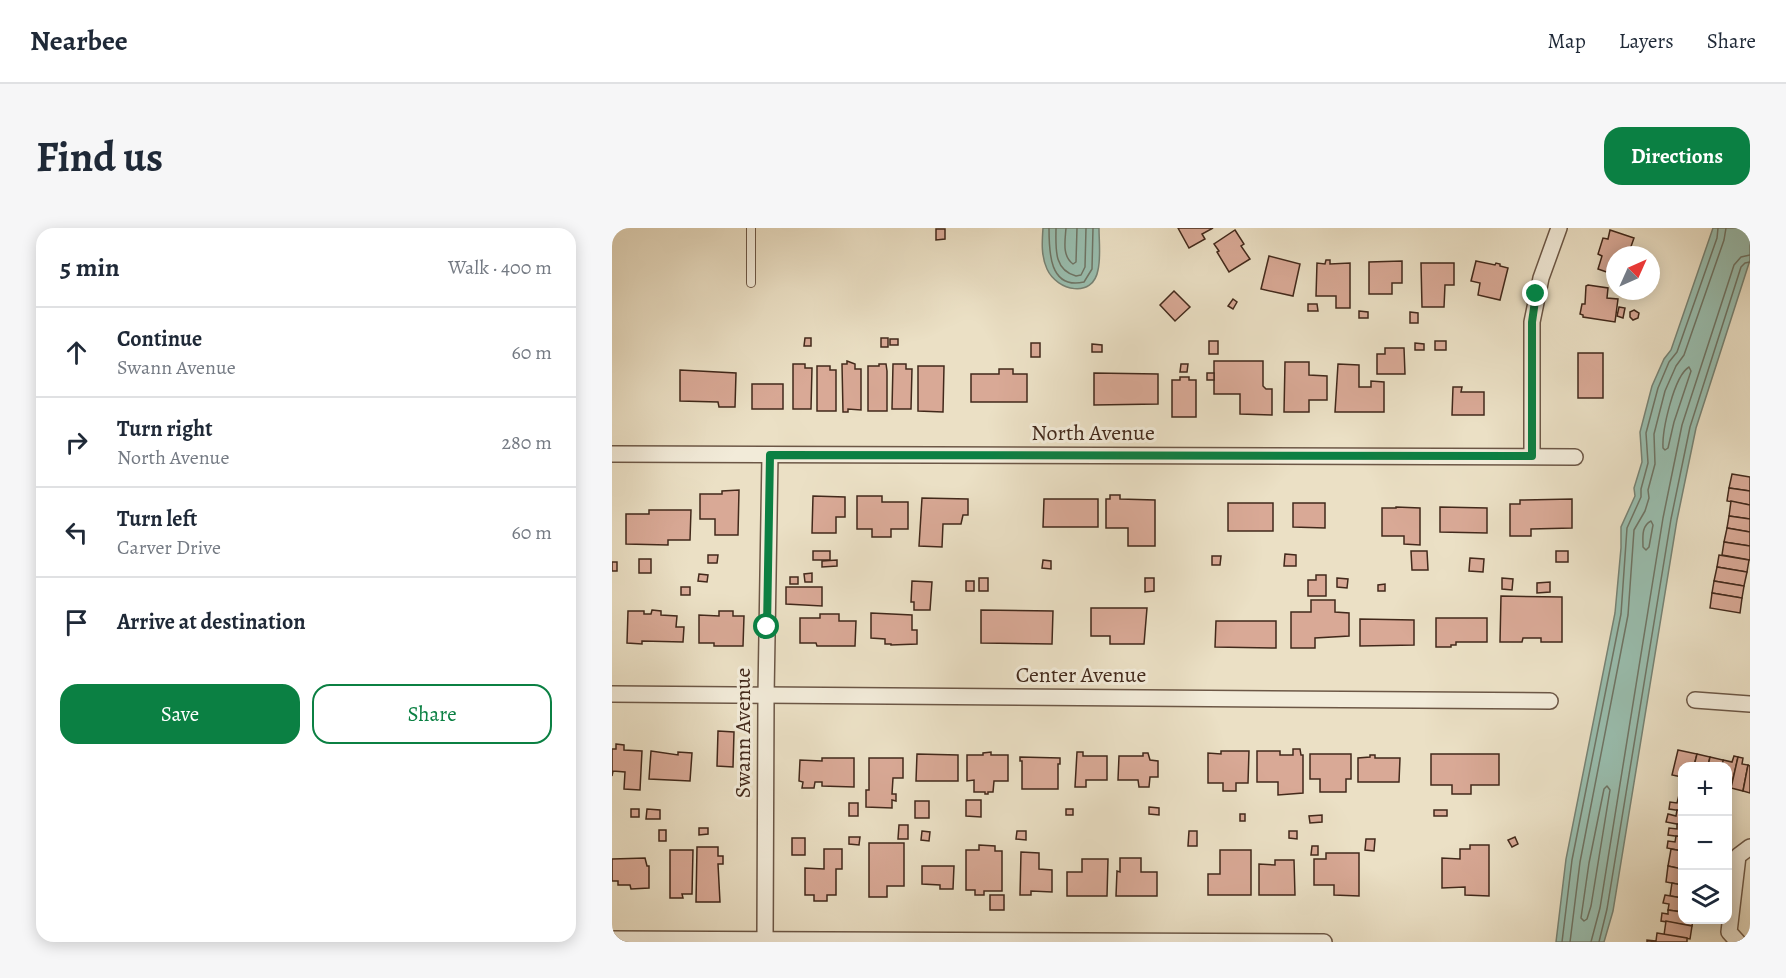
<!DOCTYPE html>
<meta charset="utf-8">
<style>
:root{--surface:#fff;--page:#f6f6f7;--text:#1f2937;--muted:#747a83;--line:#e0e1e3;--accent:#0b8043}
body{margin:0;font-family:Alegreya,serif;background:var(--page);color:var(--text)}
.controls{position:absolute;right:18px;bottom:18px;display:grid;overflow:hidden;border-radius:12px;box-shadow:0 3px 15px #0003}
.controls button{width:54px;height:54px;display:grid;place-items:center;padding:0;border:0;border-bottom:2px solid var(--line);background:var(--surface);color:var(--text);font:30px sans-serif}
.compass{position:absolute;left:994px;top:18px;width:54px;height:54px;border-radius:50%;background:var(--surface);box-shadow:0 3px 15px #0003;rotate:45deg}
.stop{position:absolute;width:18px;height:18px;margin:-14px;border:4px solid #0b8043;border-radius:50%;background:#fff}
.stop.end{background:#0b8043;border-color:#fff;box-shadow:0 2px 6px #0008}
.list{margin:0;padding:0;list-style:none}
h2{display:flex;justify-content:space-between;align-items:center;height:78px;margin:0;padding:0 24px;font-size:26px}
h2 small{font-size:20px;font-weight:400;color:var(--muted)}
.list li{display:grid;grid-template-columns:39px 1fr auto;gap:18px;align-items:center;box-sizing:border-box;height:90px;padding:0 24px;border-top:2px solid var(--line)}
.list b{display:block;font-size:22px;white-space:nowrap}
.list p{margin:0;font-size:20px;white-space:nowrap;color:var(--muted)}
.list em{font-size:20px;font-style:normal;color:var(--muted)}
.actions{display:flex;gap:12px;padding:18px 24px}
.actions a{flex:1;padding:14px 0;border:2px solid var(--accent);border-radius:18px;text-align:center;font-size:21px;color:var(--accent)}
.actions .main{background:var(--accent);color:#fff}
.icon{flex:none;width:33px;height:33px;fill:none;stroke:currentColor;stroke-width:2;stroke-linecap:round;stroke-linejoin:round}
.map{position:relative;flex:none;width:1138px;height:714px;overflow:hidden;border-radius:18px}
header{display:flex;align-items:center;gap:36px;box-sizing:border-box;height:84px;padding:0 30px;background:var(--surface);border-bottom:2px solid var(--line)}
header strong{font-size:28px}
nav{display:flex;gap:33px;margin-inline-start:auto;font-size:21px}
.intro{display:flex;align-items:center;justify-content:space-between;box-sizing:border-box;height:144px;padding:0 36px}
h1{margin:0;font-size:42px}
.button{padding:15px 27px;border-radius:18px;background:var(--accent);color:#fff;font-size:21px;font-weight:700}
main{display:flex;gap:36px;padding:0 36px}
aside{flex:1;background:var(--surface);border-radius:18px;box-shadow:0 3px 15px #0003}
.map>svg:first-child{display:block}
</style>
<header>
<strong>Nearbee</strong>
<nav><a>Map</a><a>Layers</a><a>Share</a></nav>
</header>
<div class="intro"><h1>Find us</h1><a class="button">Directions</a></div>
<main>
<aside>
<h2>5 min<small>Walk · 400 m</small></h2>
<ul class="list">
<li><svg class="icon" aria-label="ahead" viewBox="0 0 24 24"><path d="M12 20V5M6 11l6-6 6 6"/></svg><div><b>Continue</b><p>Swann Avenue</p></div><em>60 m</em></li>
<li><svg class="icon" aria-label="right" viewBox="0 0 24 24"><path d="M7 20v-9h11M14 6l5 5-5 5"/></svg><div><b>Turn right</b><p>North Avenue</p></div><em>280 m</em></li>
<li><svg class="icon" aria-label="left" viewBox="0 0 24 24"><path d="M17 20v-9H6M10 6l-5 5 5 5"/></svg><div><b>Turn left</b><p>Carver Drive</p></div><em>60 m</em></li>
<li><svg class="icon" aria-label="arrive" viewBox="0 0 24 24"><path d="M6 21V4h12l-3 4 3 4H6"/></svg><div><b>Arrive at destination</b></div></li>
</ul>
<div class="actions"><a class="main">Save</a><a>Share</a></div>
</aside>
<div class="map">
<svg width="1138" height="714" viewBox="0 0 1138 714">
<rect width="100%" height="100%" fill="#ebe0c5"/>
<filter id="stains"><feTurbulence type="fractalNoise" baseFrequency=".00333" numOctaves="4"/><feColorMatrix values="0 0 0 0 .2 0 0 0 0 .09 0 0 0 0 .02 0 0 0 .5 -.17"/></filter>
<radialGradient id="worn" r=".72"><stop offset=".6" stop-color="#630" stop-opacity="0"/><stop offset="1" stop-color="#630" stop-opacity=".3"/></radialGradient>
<g fill="#99beaf" stroke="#768274" stroke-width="1.5">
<path d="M431 0H487C487 13 489 29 486 42 481 71 445 63 435 41 429 28 430 14 431 0Z"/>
<path d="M1101 0H1138V32L1084 200 1065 292 1001 683 992 714H944L954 631 1003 385 1009 320V299L1023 268 1022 260 1030 234 1028 204 1040 158 1052 131 1059 122Z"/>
</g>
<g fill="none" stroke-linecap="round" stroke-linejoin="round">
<g stroke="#6e7465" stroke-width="1.5">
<path d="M437 0C437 23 437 62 472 54L480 41 481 0"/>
<path d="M444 0C444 19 441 42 464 48L469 47 473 39 474 0"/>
<path d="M454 0C453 13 450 28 461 36L464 34 465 0"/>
<path d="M1077 139 1079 143 1062 194 1056 220 1053 222 1051 220C1050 202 1062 148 1077 139Z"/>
<path d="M1039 293 1041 297 1037 319 1034 322 1031 319C1031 310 1029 298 1039 293Z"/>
<path d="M995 558 998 562 979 678 975 691 972 693 969 690 977 635 992 561Z"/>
<path d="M950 714 960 632 1009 386 1015 300 1029 269V261L1036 235 1034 205 1046 160 1057 134 1065 124 1105 10 1106 0"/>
<path d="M958 714 968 634 1016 387 1022 302 1033 283 1037 270 1036 262 1043 236 1042 206 1053 163 1064 138 1072 127 1112 12 1114 0"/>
<path d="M979 714 988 680 1051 290 1070 197 1122 37 1129 29 1138 27"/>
<path d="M987 714 995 681 1059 291 1078 199 1129 39 1133 35 1138 34"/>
</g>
</g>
<g fill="#d9a996" stroke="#42291b" stroke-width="1.5">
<path d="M566 0H601L590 6 593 11 577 20Z"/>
<path d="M324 1H333V11L324 12Z"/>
<path d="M623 2 632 16 629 18 638 31 617 44 605 24 607 23 602 16Z"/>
<path d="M998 2 1022 10 1016 27H1003V47L986 41 990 28 986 26 991 10 996 11Z"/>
<path d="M657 28 688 36 681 68 649 61Z"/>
<path d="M714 32H718V36L738 35V80H724V68H704L705 35 713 36Z"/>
<path d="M790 33V55H780V66H757V34Z"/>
<path d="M864 33 883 37 884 35 888 36V38L896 40 888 72 866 67 868 55 859 53Z"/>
<path d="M809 35H842V57H833L832 79H810Z"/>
<path d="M976 57 996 60 995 70 1006 71 1003 94 971 89V87L968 86 970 76H973L974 58Z"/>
<path d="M562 63 578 79 563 93 548 77Z"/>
<path d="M621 71 625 74 621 81 616 78Z"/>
<path d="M696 76H705L706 83H696Z"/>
<path d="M1007 79 1013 80 1011 90 1005 88Z"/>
<path d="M1022 82 1027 85 1026 90 1021 92 1018 89V84Z"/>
<path d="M747 83 756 84V90H747Z"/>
<path d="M798 84 806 85V95H798Z"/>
<path d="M193 110H199V118H192Z"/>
<rect x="269" y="110" width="7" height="9"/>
<rect x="278" y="111" width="8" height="6"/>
<rect x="597" y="113" width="9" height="13"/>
<rect x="823" y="113" width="11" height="9"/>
<rect x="419" y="115" width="9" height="14"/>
<path d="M803 115 812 116V122H803Z"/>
<path d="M480 116 490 117V124H480Z"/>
<path d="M773 120H792L793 146H765V126H773Z"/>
<rect x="966" y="125" width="25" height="45"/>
<path d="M235 133 243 136V141H249V182L236 181V184H231L230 136H235Z"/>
<path d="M602 133H651V158L654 161H660V187L628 186V166H602Z"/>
<path d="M673 134H697V147L715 148V172H697V184H672Z"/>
<path d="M181 136H193V140H200L199 181H181Z"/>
<path d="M267 136H274L275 143V183H256V138H267Z"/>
<path d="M281 136H294V141H300L299 181H280Z"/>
<path d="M569 136H576L575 144H568Z"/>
<path d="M726 136 747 137V159H759V153L772 154V184H723Z"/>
<path d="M205 138H218V142H224V183H205Z"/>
<path d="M306 138H332L331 184 306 183Z"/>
<path d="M387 141H401V146H415V174H359V146H387Z"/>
<path d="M68 142 124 145 123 179H107L106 174 68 173Z"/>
<path d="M482 145 546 146V176L482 177Z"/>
<rect x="595" y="145" width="7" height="7"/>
<path d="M568 149H577V152H584V189H560V152H568Z"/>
<rect x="140" y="156" width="31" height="25"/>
<path d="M841 159H850L849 164H872V187H840Z"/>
<path d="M1120 246 1138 249V263L1117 260Z"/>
<path d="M1117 260 1138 263V277L1115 273Z"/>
<path d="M127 262 126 307H103V291H88V266H110V263Z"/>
<path d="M498 267H508V271L543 272V318H516V300H494V271H498Z"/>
<path d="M201 268 233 269V289H224V305H200Z"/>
<path d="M245 268H270V274H296V301H279V309H260V301H245Z"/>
<path d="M310 270 356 271V287H351L349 296H331L330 319 307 318Z"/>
<path d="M432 271H486V299H431Z"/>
<path d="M960 271V300L919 301V308H898V276H908V272Z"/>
<path d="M1119 273 1138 277V291L1117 288Z"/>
<rect x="616" y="275" width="45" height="28"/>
<path d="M681 275H713V300L681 299Z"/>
<path d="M784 279 808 280V317L792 316V308H770V280H784Z"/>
<path d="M828 279 875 280V305L828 304Z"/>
<path d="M37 282H79L78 312H56V317L14 316V286H37Z"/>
<path d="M1117 288 1138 291V304L1115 300Z"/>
<path d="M1115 300 1138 304V318L1112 314Z"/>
<path d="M1112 314 1138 318V332L1110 327Z"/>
<rect x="201" y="323" width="17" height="9"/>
<path d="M799 323H815L816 342H800Z"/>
<rect x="944" y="323" width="12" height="11"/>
<path d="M673 326 684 327V338H672Z"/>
<path d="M96 327H106L105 335H96Z"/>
<path d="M1107 327 1137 332 1135 344 1105 339Z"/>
<path d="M600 328H609L608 337H600Z"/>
<path d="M858 330 872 331 871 344 857 343Z"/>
<rect x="27" y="331" width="12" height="14"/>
<path d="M225 332V338L210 339V333Z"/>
<path d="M431 332 439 333V341L430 340Z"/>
<rect x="0" y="334" width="5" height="9"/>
<path d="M1105 339 1135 344 1132 358 1102 353Z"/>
<path d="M200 345V354H193L192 346Z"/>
<path d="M87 346 96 347 95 354 86 353Z"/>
<path d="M704 347H714V368H696V352H704Z"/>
<rect x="178" y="349" width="8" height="7"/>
<rect x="367" y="350" width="9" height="13"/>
<path d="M533 350H542V363L533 364Z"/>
<path d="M725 350 736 351 735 360 725 359Z"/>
<path d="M890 350 901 351 900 362 890 361Z"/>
<path d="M300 353 320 354 318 382H302V374H299Z"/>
<rect x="354" y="353" width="8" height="10"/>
<path d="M1102 353 1132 358 1130 370 1100 365Z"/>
<path d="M938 354V364L925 365V355Z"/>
<path d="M773 356V363H766V357Z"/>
<rect x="69" y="359" width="9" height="8"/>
<path d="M174 359H210V378L174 376Z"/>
<path d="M1100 365 1130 370 1128 385 1098 380Z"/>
<path d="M889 368 950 369V414H929V410H911L910 414H888Z"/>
<path d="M699 372H723V384L737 385V408L703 410V420H679V384H699Z"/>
<path d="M479 380H535L532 416H498V408H479Z"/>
<path d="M40 382 49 383V387L65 388 64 399H72L71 414 30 413V416L15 415 16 383H32V386H39Z"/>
<path d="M369 382 441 383 440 416 369 415Z"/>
<path d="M107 383H121V388H132L131 418H102V415H87V387L107 388Z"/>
<path d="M259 385 300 387V402H305V416L279 417V416H273V411L259 410Z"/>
<path d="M208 386H227V393H244L243 418H205L204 415H188V390H208Z"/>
<path d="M824 390H875V414H844V417H839V419H824Z"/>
<path d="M748 391 802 392V417L748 418Z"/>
<path d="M604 393H664V420L603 419Z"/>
<path d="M106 503 122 504 121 539 105 538Z"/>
<path d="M4 516 12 517V522L30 523 28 562 12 561 13 544 1 543 0 548V521H4Z"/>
<path d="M681 521H688L689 527H691V565L666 567V554H645V523H668V527H681Z"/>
<path d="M1066 522 1085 526 1082 538H1070V549L1060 547Z"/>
<path d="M39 523 66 527V524L80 525 78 553 37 551Z"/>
<path d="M609 523H637L636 555H624V563H611V555H596V525L609 526Z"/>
<path d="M379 524V527H396V553H382L381 564H376V566H373V564H362V552L355 553V527H371V525Z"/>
<path d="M465 524H471V528H495V552H474V559H463Z"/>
<path d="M531 525H536L538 532 546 533V549H538L537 559H527L526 552H506L507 528H531Z"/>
<path d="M305 526 346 527V553H304Z"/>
<path d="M698 526H739V551H734V564H708V551H698Z"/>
<path d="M819 526H887V557H859V566H840V557H819Z"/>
<path d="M1085 526 1098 529 1096 538H1082Z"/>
<path d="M758 527H763V530H788L787 554H746V530L758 529Z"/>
<path d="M1122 528 1126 529 1119 560 1116 559V538H1110L1111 532 1120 534Z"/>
<path d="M408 529 448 530V536H446V561H410V533H408Z"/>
<path d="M1098 529 1111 532 1110 538H1096Z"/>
<path d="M1126 529 1131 530 1130 536 1136 537 1131 563 1119 560Z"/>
<path d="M210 530H242V559L210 558V554H203L202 560H190L191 554 187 553 188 532 210 533Z"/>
<path d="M257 530H291V550H281L280 566H284V573L280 572V580L254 579V562H257Z"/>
<path d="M1136 537 1138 538V565L1131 563Z"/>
<path d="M1067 567 1070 568V583L1057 581 1058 574 1065 575Z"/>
<path d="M354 572H369V589L354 588Z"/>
<rect x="303" y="573" width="14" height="17"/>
<rect x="237" y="575" width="9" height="13"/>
<path d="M537 579 547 580V587L537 586Z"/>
<rect x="19" y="581" width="8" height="8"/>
<path d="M35 581 48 582V591H34Z"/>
<rect x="454" y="581" width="7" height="6"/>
<rect x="822" y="582" width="13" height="6"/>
<path d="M1065 582 1070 583V597L1054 594 1056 586 1064 588Z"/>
<rect x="628" y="586" width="5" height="7"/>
<path d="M710 587V594L698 595 697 588Z"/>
<path d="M1065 596 1070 597V609L1056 607 1057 600 1065 601Z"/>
<path d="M287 597H296V611H286Z"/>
<path d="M87 600H96V606L87 607Z"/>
<rect x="47" y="602" width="7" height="11"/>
<path d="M310 603 318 604 317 613 309 612Z"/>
<path d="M405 603H414V612L404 611Z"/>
<path d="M577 603H585V618H576Z"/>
<path d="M677 603H685V611L677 610Z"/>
<path d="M1064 608 1070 609V623L1055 620 1056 613 1063 614Z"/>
<path d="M237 609H248L247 617 237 616Z"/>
<path d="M903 609 906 616 900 619 896 612Z"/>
<rect x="180" y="610" width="13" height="17"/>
<path d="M754 611H763L762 623 753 622Z"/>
<path d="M257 615H292V658H275V669H257Z"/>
<path d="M367 617 383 618V623H390V663H372V667H363V662H354V622H367Z"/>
<path d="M858 617H877V668L853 667V659L830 660V630L848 631V621H858Z"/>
<path d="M700 618H706V627H699Z"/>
<path d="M85 619H106V628H111V636H106L108 674H84Z"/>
<path d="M212 621H230V641H224V667H215V673H202V667H193V640L212 641Z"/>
<path d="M1059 621 1070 623V641L1056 638Z"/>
<path d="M58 622H81L80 666H70L71 670H58Z"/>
<path d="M608 622H639V667H596V646H608Z"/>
<path d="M409 624 427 625V641L440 642V664L419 663V667H408Z"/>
<path d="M714 625H747V668L722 667V657H702V631H714Z"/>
<path d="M33 630 35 638H37V660L19 661 18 657H6V653H0V631Z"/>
<path d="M508 630H529V644H545V668H504L505 643 508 644Z"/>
<path d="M470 631H496L495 668H455V644H470Z"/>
<path d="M663 632H682L683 667H647V636L663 637Z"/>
<path d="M310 638H342L341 661H328V657L310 656Z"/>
<path d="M1056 638 1070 641V657L1054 654Z"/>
<path d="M1060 655 1070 657V670L1058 668Z"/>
<rect x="378" y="667" width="14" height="15"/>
<path d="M1053 667 1070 670V684L1056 682 1057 676 1051 675Z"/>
<path d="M1056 682 1070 684V692H1081L1080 698 1049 693 1050 685 1056 686Z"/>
<path d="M1054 693 1080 698 1078 711 1052 707Z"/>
<path d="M1045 705 1075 710V714H1035V712L1044 713Z"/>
</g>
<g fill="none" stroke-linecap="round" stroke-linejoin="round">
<g stroke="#6c5746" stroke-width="10">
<path id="service" d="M139 0V55"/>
</g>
<g stroke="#6c5746" stroke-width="18">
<g id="minor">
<path d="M0 226 963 229"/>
<path d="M920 228V94L929 50 947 0"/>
<path d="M0 466 938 473"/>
<path d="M1083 472 1138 476"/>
<path d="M0 711 712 714"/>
<path d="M153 711 154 468 158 227"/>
<path d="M1126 714 1117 704 1126 628 1138 619"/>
</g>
</g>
<use href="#service" stroke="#f2ebd9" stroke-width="8"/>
<use href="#minor" stroke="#f2ebd9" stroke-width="15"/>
</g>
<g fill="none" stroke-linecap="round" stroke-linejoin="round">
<path stroke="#0b8043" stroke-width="8" d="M155 399 158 227 920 228V94L924 66"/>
</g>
<g text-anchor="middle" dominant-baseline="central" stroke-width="6" stroke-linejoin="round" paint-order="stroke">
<g font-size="22" fill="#42291b" stroke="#f2ebd9">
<text x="481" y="205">North Avenue</text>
<text x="469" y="447">Center Avenue</text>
<text transform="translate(131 505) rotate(-90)">Swann Avenue</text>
</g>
</g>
<rect width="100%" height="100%" filter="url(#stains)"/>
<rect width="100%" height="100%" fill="url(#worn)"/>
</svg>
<div class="controls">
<button>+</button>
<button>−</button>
<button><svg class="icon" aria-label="layers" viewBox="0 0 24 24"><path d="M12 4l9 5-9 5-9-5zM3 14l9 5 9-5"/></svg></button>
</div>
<svg class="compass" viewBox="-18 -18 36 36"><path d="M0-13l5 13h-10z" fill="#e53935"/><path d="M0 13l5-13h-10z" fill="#747a83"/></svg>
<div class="stop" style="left:155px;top:399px"></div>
<div class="stop end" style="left:924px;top:66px"></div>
</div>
</main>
